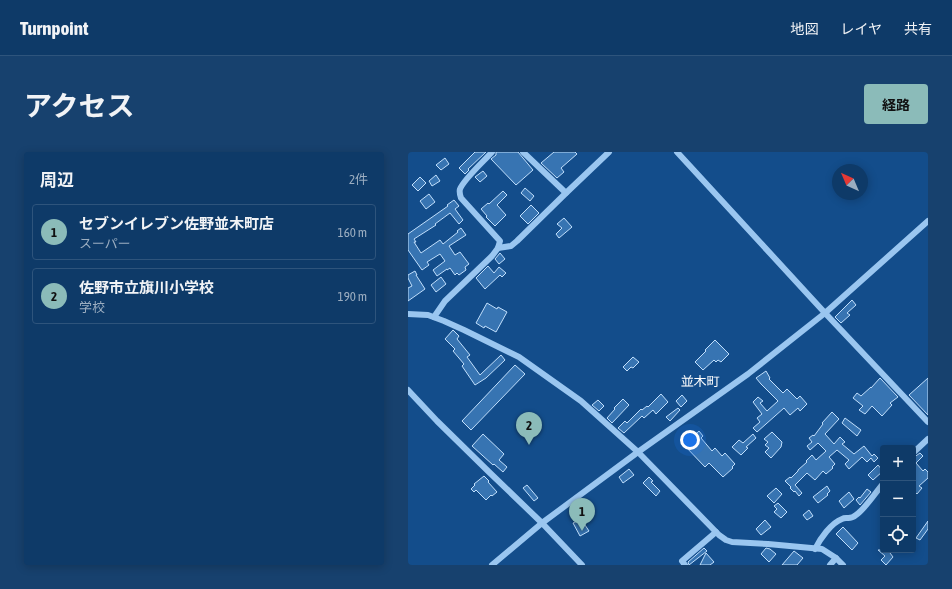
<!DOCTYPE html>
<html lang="ja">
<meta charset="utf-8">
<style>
:root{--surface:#0e3a68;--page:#17416e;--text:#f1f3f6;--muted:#9badc0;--line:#2e547c;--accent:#8bbbb9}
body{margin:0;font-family:"Asap Condensed","Noto Sans JP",sans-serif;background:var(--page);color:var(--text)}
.controls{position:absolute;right:12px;bottom:12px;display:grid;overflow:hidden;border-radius:4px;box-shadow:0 2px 10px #0003}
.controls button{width:36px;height:36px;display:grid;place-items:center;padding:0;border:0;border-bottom:1px solid var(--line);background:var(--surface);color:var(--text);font:20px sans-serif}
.compass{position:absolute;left:424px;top:12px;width:36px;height:36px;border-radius:50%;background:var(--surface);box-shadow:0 2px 10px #0003;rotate:316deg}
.you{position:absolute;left:282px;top:288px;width:14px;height:14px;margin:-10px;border:3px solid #fff;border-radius:50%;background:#1a73e8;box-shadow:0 0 0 6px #1a73e833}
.badge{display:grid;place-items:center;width:26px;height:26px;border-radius:50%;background:var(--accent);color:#111;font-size:13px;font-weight:700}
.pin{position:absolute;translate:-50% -33px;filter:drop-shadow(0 1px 2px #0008)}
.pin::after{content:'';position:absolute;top:21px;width:14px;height:12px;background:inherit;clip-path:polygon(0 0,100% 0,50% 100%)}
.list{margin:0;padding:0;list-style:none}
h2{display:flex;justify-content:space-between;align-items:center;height:52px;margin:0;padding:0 16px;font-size:17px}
h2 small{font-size:13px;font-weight:400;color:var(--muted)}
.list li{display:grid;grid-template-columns:26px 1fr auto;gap:12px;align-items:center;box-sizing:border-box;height:56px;margin:0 8px 8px;padding:0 8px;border:1px solid var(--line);border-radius:4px}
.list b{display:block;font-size:15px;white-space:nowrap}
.list p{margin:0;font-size:13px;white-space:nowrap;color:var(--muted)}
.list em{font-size:13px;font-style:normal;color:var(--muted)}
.icon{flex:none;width:22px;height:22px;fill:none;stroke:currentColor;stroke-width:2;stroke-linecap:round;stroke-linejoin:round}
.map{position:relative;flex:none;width:520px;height:413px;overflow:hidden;border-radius:4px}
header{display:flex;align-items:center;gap:24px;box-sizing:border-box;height:56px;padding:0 20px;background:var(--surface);border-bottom:1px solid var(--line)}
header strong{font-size:19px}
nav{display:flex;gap:22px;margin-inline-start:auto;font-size:14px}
.intro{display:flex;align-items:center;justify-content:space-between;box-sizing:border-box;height:96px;padding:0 24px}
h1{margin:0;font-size:28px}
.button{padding:10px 18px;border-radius:4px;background:var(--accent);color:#111;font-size:14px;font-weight:700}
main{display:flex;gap:24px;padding:0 24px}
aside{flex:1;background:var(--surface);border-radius:4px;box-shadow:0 2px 10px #0003}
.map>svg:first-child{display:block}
</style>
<header>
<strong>Turnpoint</strong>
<nav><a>地図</a><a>レイヤ</a><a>共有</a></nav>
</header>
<div class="intro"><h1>アクセス</h1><a class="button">経路</a></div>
<main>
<aside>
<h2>周辺<small>2件</small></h2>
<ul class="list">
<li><span class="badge">1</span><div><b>セブンイレブン佐野並木町店</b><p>スーパー</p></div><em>160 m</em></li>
<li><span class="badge">2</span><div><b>佐野市立旗川小学校</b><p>学校</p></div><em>190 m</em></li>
</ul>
</aside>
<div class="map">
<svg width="520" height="413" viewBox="0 0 520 413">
<rect width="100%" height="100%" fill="#134d8b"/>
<g fill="#3774b2" stroke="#c1dffc">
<path d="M67 0H78L60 17 61 18 57 22 51 16Z"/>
<path d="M88 0H110L125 18 108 33 83 7 88 3Z"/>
<path d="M146 0H167L169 2 153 16 156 20 149 26 133 11Z"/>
<path d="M37 6 41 12 33 18 28 13Z"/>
<path d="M75 19 79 24 72 30 67 25Z"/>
<path d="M28 23 32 29 24 34 21 29Z"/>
<path d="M12 25 18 31 10 39 4 33Z"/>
<path d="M117 36 126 44 122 49 113 41Z"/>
<path d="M95 39 99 43 89 53 98 63 87 74 78 65 79 64 73 57 80 51 81 52Z"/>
<path d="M21 42 27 50 18 57 12 49Z"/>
<path d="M46 48 51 54 47 57 55 68 51 72 42 61 27 72 28 73 6 87 8 90H6L13 101 32 88 35 92 50 80 49 79 53 76 58 83 41 94 47 103 52 100 61 112 57 115 58 118 51 123 49 121 47 123 42 116 39 118V117L29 124 25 118 37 109 32 102 19 110 21 113 14 118 0 98V82L40 54 39 53Z"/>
<path d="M123 53 131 61 120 72 112 64Z"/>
<path d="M156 66 164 75 151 86 148 82 154 76 149 72Z"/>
<path d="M92 101 97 107 91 112 87 107Z"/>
<path d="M80 114 86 121 91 115 98 121 94 125 92 123 77 137 68 126Z"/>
<path d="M7 119 9 123H8L17 137 0 149V136L4 134 0 126V123Z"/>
<path d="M33 125 38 132 28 140 23 133Z"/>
<path d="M444 148 448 153 439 161 442 163 433 171 427 165Z"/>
<path d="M79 151 89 157 90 155 99 160 88 180 77 174 76 176 68 171Z"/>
<path d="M45 178 51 184 49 187 62 203 59 205 72 223 93 203 97 208 78 226 67 233 54 214 56 212 45 199 47 197 37 187Z"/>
<path d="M307 188 321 202 313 210 310 208 308 210 306 208 295 218 287 210 298 199 297 198Z"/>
<path d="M225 205 231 210 225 216 223 215 219 219 215 215Z"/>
<path d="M107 213 117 222 63 278 54 269Z"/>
<path d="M358 219 362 226 361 227 375 241 379 237 389 247 392 244 399 252 392 259 390 256 382 263 376 256 349 280 345 276 352 270 349 266 354 262 345 250 350 245 355 249 352 251 359 259 370 249 353 232 348 226Z"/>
<path d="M472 226 490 245 482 251 484 253 474 264 464 254 457 262 451 258 455 254 445 246 449 241 453 244 463 235V236Z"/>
<path d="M520 226V263L501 243Z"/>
<path d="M253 242 260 250 248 262 245 258 236 266 234 264 216 281 210 276 217 269 219 271 233 257 234 258 239 254 240 255Z"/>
<path d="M274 243 279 249 273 255 268 249Z"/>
<path d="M215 247 221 253 204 271 199 266 207 257 206 256Z"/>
<path d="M190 248 196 254 191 259 184 253Z"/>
<path d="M270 256 272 258 262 269 258 265Z"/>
<path d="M424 260 431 267 417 282 426 292 432 285 437 290 434 292 446 302 456 294 464 304 466 302 470 306 466 310 463 306 459 310 454 305 441 317 437 312 441 308 429 298 421 305 427 312 424 315 425 316 418 322 415 319 407 328 399 321 387 333 394 341 391 344 387 339 386 340 382 336 383 335 377 329 382 325 383 326 390 319V318L399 310 398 309 404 303 408 308 418 299 410 291 402 298 399 294 404 290 401 286 405 283 406 284 415 272 414 271Z"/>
<path d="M437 266 453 278 449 284 434 271Z"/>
<path d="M291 279 295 284 293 286 304 299 307 296 314 304 317 301 327 312 324 315 325 316 315 325 301 311 297 315 276 293Z"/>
<path d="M364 280 374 290 373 295 363 306 357 300 361 296 357 293 360 290 356 287Z"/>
<path d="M75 282 96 302 91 308 99 315 95 320 86 312 85 313 64 294Z"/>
<path d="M345 282 348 286 338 295 340 296 333 303 324 295 331 288 335 291Z"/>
<path d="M512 301 515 304 508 311 515 319 517 317 520 320V326L511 334 514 336 509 342 505 338V306Z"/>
<path d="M470 313 475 319 465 328 460 323Z"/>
<path d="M221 317 226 323 215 331 211 325Z"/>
<path d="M76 324 81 329 80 330 89 340 84 344 83 343 78 348 68 338 66 340 63 337 67 333 66 332Z"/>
<path d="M241 325 245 329 243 330 252 339 248 344 235 331Z"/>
<path d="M119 333 130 346 126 349 115 336Z"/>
<path d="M419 334 422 339 419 342 420 343 410 351 405 345Z"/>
<path d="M368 336 374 342 366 351 359 344Z"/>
<path d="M459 337 463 340 452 353 448 348 451 345 452 346Z"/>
<path d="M441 340 446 347 436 356 431 349Z"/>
<path d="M370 351 379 360 373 366 366 360 369 357 366 354Z"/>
<path d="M401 358 405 364 399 368 395 363Z"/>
<path d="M173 367 181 379 172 384 165 371Z"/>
<path d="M357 368 363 375 353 383 348 377Z"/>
<path d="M520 369V377L512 388 508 386Z"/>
<path d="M435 375 450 391 444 398 428 382Z"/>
<path d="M296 396 299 399 281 413 280 410Z"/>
<path d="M358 396 362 397 368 402 361 410 353 402Z"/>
<path d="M470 398H484L482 401 485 405 478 413 473 408 477 404Z"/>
<path d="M386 399 395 406 389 413H374Z"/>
<path d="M298 401 306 410 302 413H292Z"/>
</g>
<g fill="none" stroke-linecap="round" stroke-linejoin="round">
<g stroke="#9ac6f0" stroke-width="6">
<path d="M115 0 158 41"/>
<path d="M269 0 417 161 520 270"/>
<path d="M90 96 103 94 109 89 158 41 201 0"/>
<path d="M0 162 20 163 36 169 56 178 111 205 173 249 230 300 311 383 318 388 324 390 360 392 414 397 428 406 435 413"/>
<path d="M26 165 37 149 84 104 90 96 92 89 53 46C52 43 51 40 52 37 56 27 76 9 84 0"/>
<path d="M0 238 29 269 81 320 134 371 174 413"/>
<path d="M505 301 520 287"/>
<path d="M407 397C412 387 423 371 434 367 439 364 441 369 448 363 457 357 467 341 475 332"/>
<path d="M84 413 134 371 230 300 340 222 417 161 520 69"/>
<path d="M277 413 274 409 308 380"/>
<path d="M422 413 428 406"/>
</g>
</g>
<g text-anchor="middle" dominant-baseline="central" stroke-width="3" stroke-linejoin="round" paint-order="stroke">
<g font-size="13" fill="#fff" stroke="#134d8b">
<text x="292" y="229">並木町</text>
</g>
</g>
</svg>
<div class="controls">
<button>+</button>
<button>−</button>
<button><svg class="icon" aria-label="locate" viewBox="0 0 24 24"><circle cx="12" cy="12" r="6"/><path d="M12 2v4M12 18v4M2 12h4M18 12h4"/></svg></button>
</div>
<svg class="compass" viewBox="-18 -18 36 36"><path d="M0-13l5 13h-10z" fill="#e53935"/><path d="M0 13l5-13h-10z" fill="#9badc0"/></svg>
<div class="you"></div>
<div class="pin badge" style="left:174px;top:379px">1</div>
<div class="pin badge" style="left:121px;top:293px">2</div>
</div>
</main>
